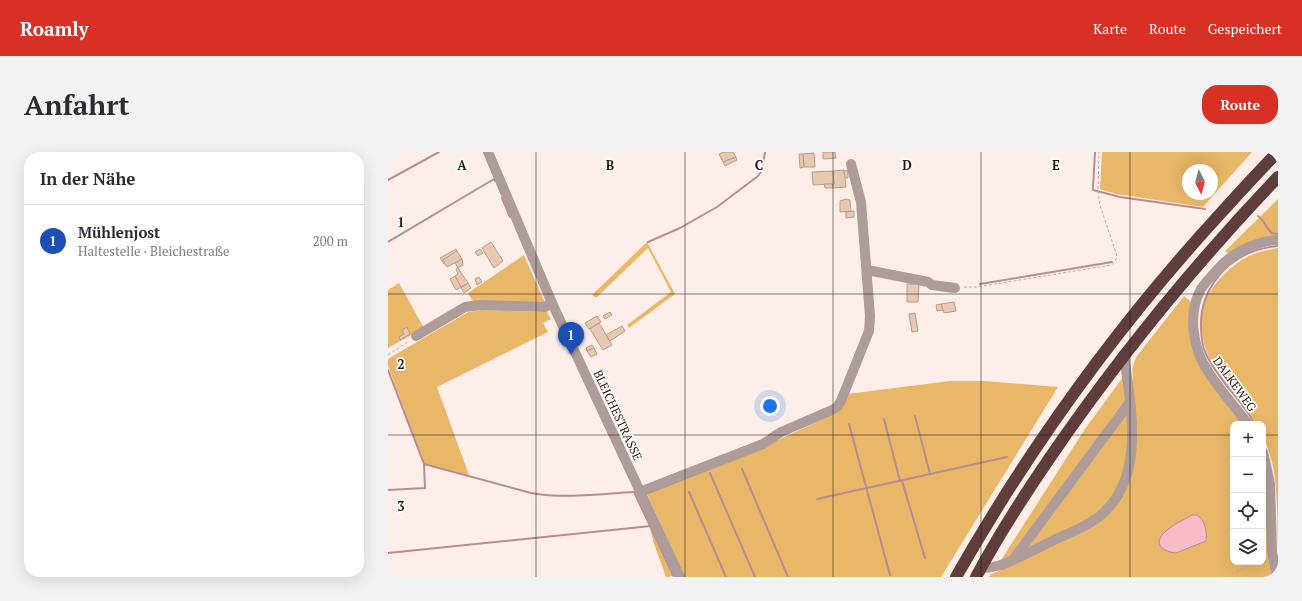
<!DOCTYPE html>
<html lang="de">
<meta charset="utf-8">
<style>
:root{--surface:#fff;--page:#f2f2f3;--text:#2b2b33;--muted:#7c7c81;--line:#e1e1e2;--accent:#d93025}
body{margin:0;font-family:"PT Serif",serif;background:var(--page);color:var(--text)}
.controls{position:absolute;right:12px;bottom:12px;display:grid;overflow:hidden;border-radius:8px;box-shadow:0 4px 16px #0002}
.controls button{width:36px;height:36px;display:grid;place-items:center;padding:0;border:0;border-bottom:1px solid var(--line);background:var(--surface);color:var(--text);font:20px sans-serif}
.compass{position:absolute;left:794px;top:12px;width:36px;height:36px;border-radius:50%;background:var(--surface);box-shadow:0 4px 16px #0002;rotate:174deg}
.you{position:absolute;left:382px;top:254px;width:14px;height:14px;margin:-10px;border:3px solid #fff;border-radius:50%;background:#1a73e8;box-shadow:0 0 0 6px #1a73e833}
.badge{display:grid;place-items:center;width:26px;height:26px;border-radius:50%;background:var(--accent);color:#fff;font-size:13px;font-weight:700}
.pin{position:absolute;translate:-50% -33px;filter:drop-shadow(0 1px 2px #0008)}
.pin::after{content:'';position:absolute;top:21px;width:14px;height:12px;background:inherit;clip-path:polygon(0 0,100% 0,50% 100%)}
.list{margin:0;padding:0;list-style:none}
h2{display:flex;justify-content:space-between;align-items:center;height:52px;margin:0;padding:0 16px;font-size:17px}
h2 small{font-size:13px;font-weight:400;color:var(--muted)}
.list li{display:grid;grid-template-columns:26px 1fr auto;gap:12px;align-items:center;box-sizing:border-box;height:72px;padding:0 16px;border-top:1px solid var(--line)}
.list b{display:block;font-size:15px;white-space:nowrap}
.list p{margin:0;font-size:13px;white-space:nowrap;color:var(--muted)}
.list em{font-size:13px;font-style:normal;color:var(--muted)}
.icon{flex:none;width:22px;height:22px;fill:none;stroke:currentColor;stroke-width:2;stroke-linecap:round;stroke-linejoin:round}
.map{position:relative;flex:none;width:890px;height:425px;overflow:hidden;border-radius:16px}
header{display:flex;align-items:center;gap:24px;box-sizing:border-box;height:56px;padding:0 20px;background:var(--accent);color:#fff}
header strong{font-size:19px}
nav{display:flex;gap:22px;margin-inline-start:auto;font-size:14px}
.intro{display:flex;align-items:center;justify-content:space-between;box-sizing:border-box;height:96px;padding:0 24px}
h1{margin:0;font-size:28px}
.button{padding:10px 18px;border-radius:16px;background:var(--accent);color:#fff;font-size:14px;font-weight:700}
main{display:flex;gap:24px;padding:0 24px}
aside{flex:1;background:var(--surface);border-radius:16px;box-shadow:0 4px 16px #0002}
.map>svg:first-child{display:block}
</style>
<header>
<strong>Roamly</strong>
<nav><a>Karte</a><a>Route</a><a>Gespeichert</a></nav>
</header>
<div class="intro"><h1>Anfahrt</h1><a class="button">Route</a></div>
<main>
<aside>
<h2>In der Nähe<small></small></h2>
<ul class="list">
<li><span class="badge" style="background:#1a4fb4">1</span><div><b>Mühlenjost</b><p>Haltestelle · Bleichestraße</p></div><em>200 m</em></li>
</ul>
</aside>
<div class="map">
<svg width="890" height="425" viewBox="0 0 890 425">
<rect width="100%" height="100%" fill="#feeee9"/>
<g fill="#e9b768" fill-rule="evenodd">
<path d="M714 0H864L815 55 728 42 712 37ZM800 18H824V42H800Z"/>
<path d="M890 47V84L841 102 837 99Z"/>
<path d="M259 90 287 142 241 176 239 173 283 140 260 96 208 146 204 143Z"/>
<path d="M890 96V398C889 370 890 341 885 314 882 300 875 287 875 272H869C854 248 832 228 820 203 814 190 811 165 816 152 823 133 843 113 861 104 870 100 880 98 890 96Z"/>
<path d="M136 103 157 151H86L80 141Z"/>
<path d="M11 131 36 176 0 196V138Z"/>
<path d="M796 144 803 150 801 164 802 183 855 272H845V410H875V324L877 331 880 405 884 425H601L603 422 614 418 619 407 613 408 697 277 735 225 745 229C744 219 744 213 749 204Z"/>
<path d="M93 158 159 160 163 167 155 171 160 180 49 235 81 323 36 312 0 214V207L80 160Z"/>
<path d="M562 229H597L670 235 553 425H297L259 342 388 289 450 260 459 242Z"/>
<path d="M262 375 285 424 278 425 265 389Z"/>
</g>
<path fill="#f8bcc9" stroke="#b98b93" d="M804 363H809C817 368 819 379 818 389L788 401C785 401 777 399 774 396 761 383 796 368 804 363Z"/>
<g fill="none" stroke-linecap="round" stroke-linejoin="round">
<g stroke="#b98b93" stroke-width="2">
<path d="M0 28 51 0"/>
<path d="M705 36 707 0"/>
<path d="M705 38 732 45 817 57"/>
<path d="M114 46 122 65"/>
<path d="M870 64C876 68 878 76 884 81L890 82"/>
<path d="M0 90 106 27 107 29"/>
<path d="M260 90 292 76 329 55 370 24 374 18 377 0"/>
<path d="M592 132 724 110"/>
<path d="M0 218 36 312"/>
<path d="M527 264 542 322"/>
<path d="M496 267 512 329"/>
<path d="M461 272 502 423"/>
<path d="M867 272C853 247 830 228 818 202 814 194 813 182 813 173 812 142 833 113 861 101 870 97 880 95 890 94"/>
<path d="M354 317 400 425"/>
<path d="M322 321 367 425"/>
<path d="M514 329 537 406"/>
<path d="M0 338 37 336 36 312 143 341C177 347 212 342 246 340L286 425"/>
<path d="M301 340 338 425"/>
<path d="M429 347 619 305"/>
<path d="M0 401 263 374"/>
</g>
</g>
<g fill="#e7c8b1" stroke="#b99c86">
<path d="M336 0H345L348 5 335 10 331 2Z"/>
<path d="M435 0H447L448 6 435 7Z"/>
<path d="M426 1 427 15H416L415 2Z"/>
<path d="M411 2H415L416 15 412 16Z"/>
<path d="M348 5 349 8 337 14 335 10Z"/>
<path d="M456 18 458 35 445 36 444 32H446L445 19Z"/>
<path d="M460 18V26H457L456 19Z"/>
<path d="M445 19 446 32 425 33 424 20Z"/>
<path d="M436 32H444L445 36H437Z"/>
<path d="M458 47 462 48 463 59 452 60V49Z"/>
<path d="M466 59V65L458 66V60Z"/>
<path d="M103 90 115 109 106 116 94 96Z"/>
<path d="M68 97 69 99 55 108 57 112H56L52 106Z"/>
<path d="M92 97 95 101 90 104 87 100Z"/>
<path d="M69 99 74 107 59 115 55 108Z"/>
<path d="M74 107 75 113 70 116 67 111Z"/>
<path d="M70 116 80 131 73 135 67 124 70 122 68 117Z"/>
<path d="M67 124 73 135 68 138 62 127Z"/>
<path d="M91 125 94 130 89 133 87 127Z"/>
<path d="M80 131 83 136 76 141 73 136Z"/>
<path d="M519 132H531L530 150H519Z"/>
<path d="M566 150 568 159 556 161 555 158H554L553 152Z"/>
<path d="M553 152 555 158 549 159 548 153Z"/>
<path d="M222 160 224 163 217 167 215 164Z"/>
<path d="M527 161 530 179 524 180 521 162Z"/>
<path d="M209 164 213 170 201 177 197 171Z"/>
<path d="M211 171 224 193 215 198 202 177Z"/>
<path d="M234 174 237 179 222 189 218 183Z"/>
<path d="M19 175 22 182 12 188 11 185 16 182 14 178Z"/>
<path d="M204 193 206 196 199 199 198 196Z"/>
<path d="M206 196 209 202 203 205 199 199Z"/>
</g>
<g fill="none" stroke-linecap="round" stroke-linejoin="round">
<g stroke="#bcada8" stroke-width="1" stroke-dasharray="3 2" stroke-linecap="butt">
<path d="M576 135H589L723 113 727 110 729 104 712 53 710 40 711 0"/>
<path d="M0 203 21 189"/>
<path d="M839 425 866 410"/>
</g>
<g stroke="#ad9c9a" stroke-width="10">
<path d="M100 0 164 151 292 425"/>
<path d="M479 118 540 130 544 133 567 136"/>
<path d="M28 184 77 155 92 153 157 155 164 151"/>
<path d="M860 272C847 255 833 239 821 221 805 198 799 162 813 137 817 130 824 124 829 118 843 101 868 89 890 88"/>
<path d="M875 300 882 332 884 400 889 425"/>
<path d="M252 340 375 292 393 280 444 258 449 255 453 249 481 179 482 164 473 50 463 12"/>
<path d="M627 405 742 250"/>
<path d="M592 417C599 416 606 415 613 413 631 406 650 396 668 387 680 382 704 371 713 363 759 324 742 254 736 202"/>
</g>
<g stroke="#5e3d3b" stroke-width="12">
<path d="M568 425C642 295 731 172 832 62 851 41 870 20 890 0"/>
<path d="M588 425C610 384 635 345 661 307 730 206 806 113 890 25"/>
</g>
</g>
<path fill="none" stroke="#271a15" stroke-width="1" stroke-opacity="0.55" d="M148 0V425M297 0V425M445 0V425M593 0V425M742 0V425M0 142H890M0 283H845M875 283H890"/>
<g text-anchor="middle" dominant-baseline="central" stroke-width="3.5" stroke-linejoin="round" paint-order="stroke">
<g font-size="12" fill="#271a15" stroke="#fff">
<text transform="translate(847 232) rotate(54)">DALKEWEG</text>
<text transform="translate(230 263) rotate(65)">BLEICHESTRASSE</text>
</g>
</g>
<g font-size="13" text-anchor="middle" font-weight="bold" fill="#271a15" stroke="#fff" stroke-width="3.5" stroke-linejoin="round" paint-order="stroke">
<text x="74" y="18">A</text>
<text x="222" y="18">B</text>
<text x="371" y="18">C</text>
<text x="519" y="18">D</text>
<text x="668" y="18">E</text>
<text x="13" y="75">1</text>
<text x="13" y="217">2</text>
<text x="13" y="359">3</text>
</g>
</svg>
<div class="controls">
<button>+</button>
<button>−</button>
<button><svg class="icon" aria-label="locate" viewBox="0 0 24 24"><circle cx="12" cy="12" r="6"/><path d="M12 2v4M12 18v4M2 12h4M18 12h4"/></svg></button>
<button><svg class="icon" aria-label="layers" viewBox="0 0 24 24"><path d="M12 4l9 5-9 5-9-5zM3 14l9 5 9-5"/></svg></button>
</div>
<svg class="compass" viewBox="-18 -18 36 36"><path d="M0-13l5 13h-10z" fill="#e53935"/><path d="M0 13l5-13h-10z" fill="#7c7c81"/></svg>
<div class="you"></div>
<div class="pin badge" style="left:183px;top:203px;background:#1a4fb4">1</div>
</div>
</main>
